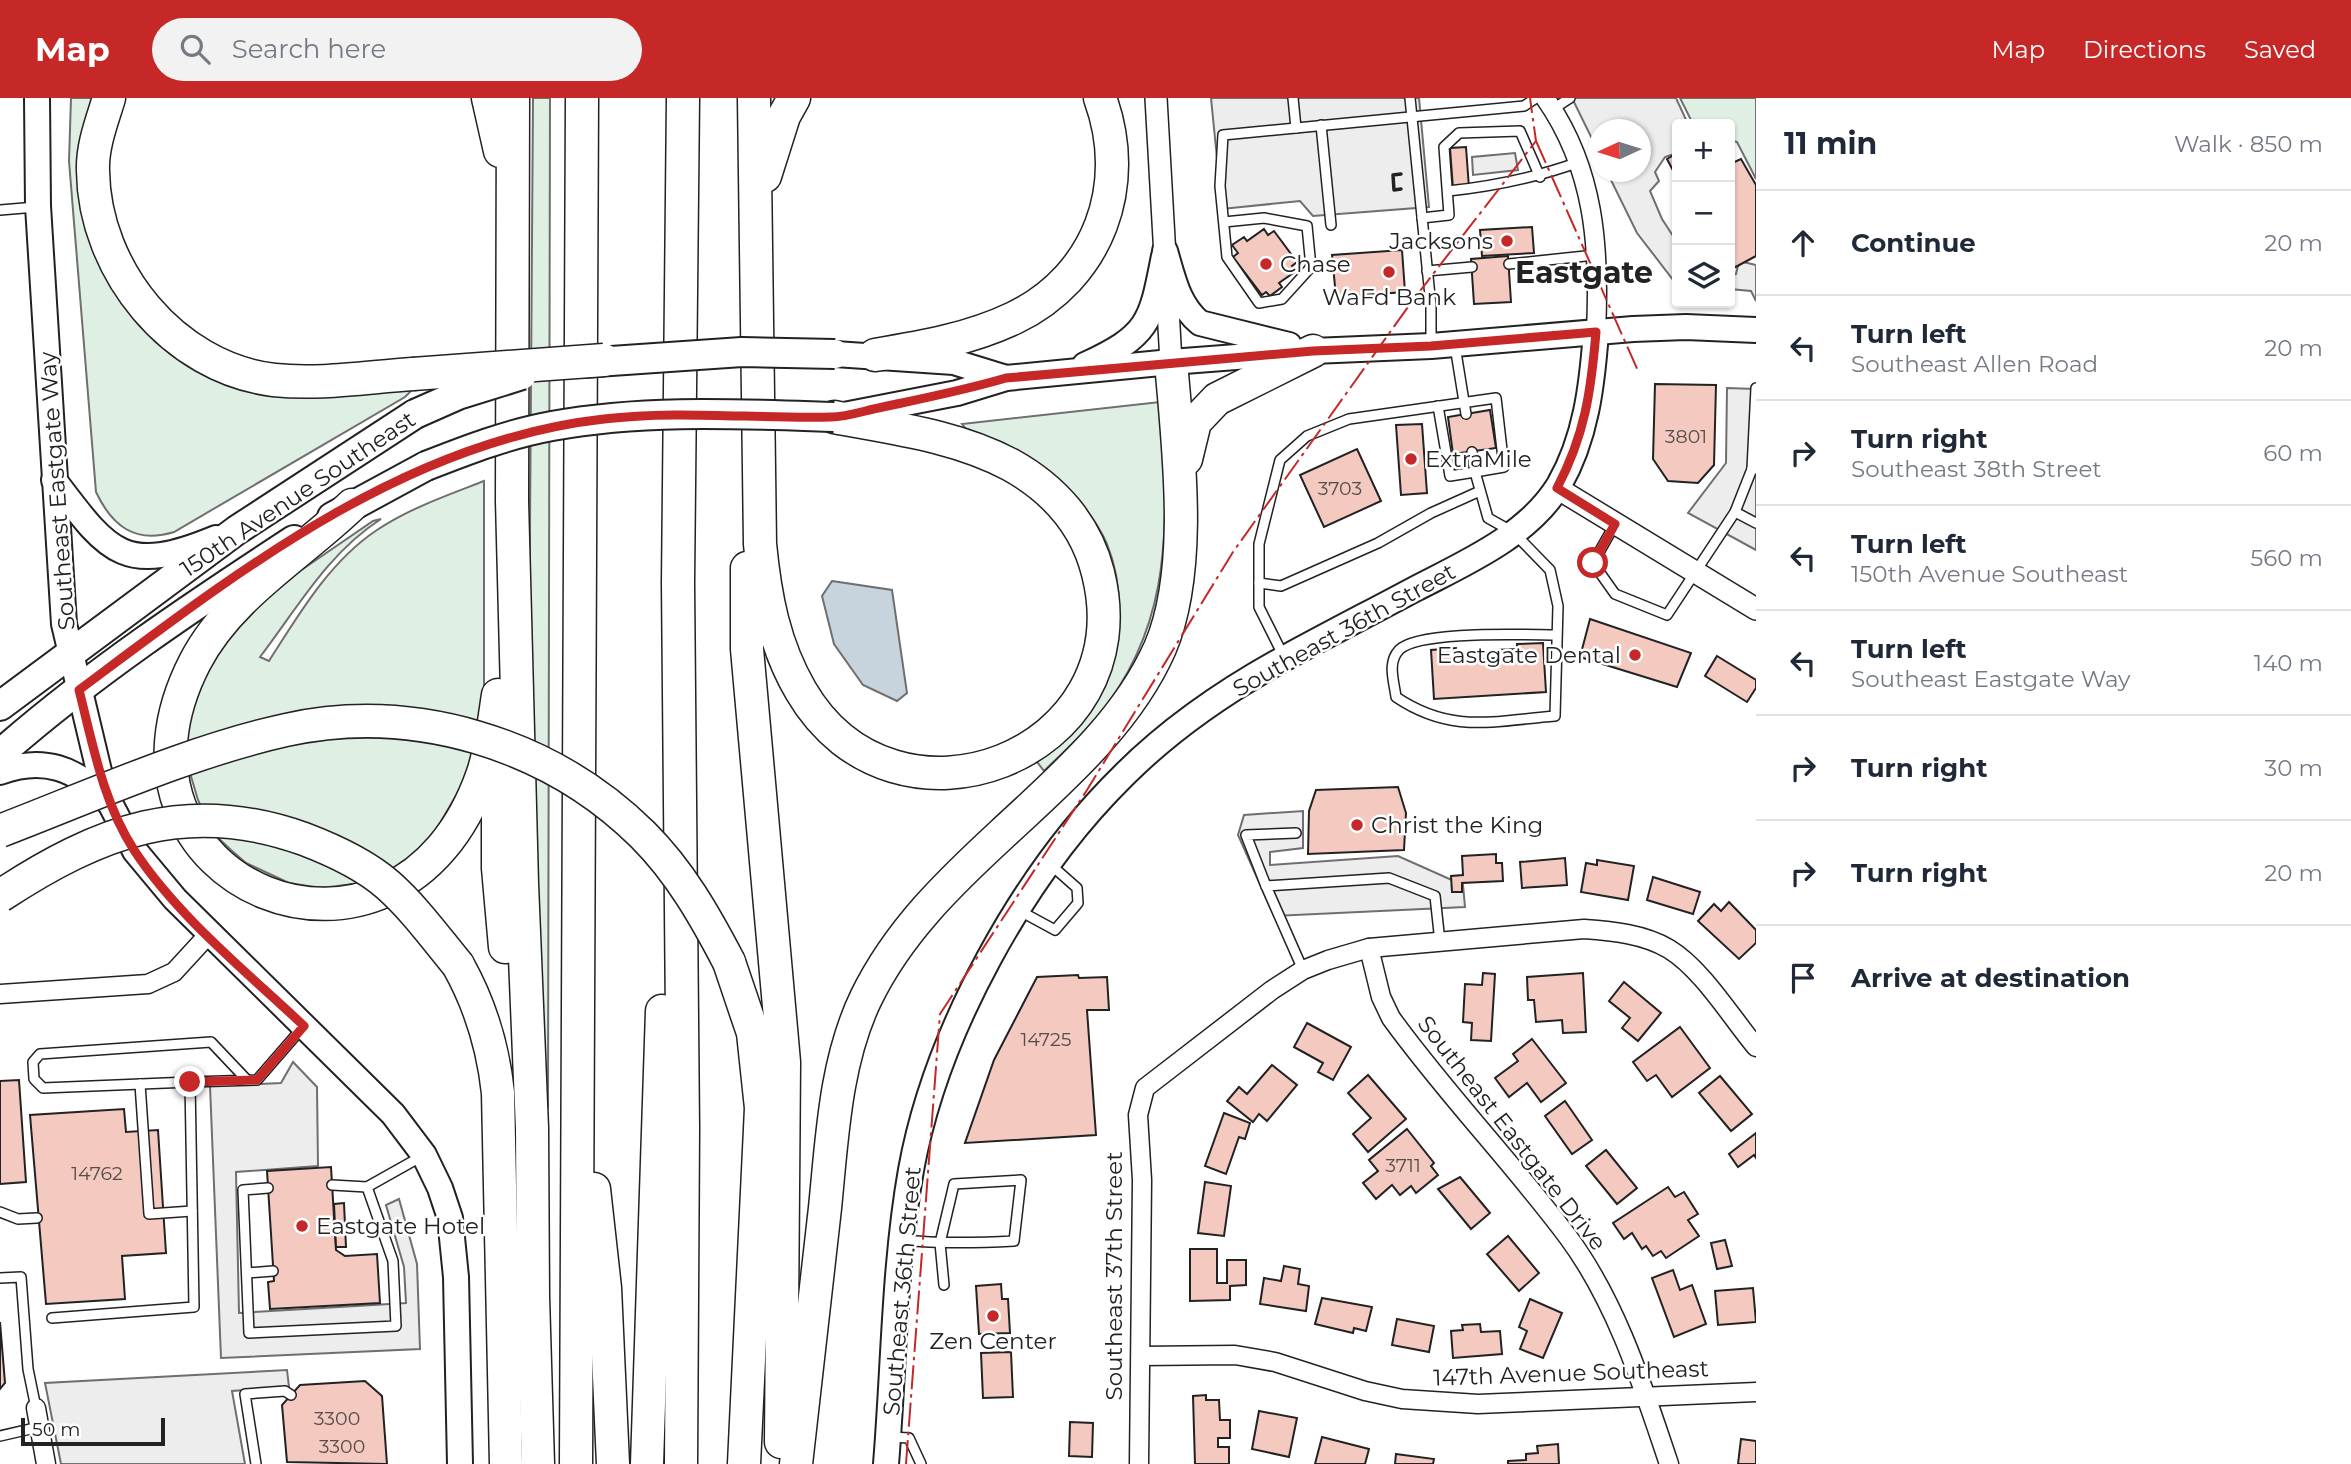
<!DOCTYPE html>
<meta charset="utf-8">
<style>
:root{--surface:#fff;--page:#f2f2f3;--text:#1f2937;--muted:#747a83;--line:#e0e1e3;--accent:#c62828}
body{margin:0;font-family:Montserrat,sans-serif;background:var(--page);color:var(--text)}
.controls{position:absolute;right:21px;top:21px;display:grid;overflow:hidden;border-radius:7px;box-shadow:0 2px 5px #0004}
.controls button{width:63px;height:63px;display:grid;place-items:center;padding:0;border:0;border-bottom:2px solid var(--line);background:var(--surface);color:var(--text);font:35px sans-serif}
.compass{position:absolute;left:1588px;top:21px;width:63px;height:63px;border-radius:50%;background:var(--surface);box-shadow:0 2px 5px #0004;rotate:266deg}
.scale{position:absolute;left:21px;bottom:18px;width:144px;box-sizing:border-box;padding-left:7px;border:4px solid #222;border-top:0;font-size:19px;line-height:24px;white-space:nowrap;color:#222;-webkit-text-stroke:5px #fff;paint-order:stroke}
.stop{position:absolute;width:21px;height:21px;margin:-16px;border:5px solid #c62828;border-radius:50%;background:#fff}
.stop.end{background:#c62828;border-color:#fff;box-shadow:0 2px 7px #0008}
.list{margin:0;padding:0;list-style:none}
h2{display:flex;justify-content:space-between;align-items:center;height:91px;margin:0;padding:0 28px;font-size:30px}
h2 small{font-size:23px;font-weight:400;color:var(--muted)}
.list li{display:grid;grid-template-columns:46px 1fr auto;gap:21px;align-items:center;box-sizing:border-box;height:105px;padding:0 28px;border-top:2px solid var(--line)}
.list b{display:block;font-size:26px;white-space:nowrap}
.list p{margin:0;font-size:23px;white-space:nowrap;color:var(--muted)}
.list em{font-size:23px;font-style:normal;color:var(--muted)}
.icon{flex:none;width:38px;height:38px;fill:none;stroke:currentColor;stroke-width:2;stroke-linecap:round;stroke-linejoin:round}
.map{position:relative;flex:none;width:1756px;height:1366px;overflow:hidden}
header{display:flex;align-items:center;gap:42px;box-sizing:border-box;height:98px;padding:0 35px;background:var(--accent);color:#fff}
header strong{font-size:33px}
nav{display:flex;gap:38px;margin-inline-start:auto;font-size:24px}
.search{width:490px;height:63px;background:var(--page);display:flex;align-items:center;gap:18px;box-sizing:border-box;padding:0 24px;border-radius:38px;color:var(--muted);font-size:26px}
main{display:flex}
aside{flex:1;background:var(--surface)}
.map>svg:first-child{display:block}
</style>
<header>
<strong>Map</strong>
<div class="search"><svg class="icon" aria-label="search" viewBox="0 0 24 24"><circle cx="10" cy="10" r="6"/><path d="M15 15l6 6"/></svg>Search here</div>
<nav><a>Map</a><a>Directions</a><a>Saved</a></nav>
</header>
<main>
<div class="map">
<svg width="1756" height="1366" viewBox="0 0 1756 1366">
<rect width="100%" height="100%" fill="#fff"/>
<g fill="#e0efe3" stroke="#6f6f6f" stroke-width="2">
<path d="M71 0H93V151L123 207 149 236 174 257 413 291 405 299 174 434C135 446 112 428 96 394L69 63Z"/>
<path d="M533 0H550L548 1010H545L529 570Z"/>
<path d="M1680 0H1756V81L1737 44 1730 42V26H1693Z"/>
<path d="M1160 304 1164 307C1165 425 1177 521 1097 620 1081 639 1061 656 1044 673L1034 660C1048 649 1065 639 1077 627 1119 582 1130 503 1107 446 1096 421 1075 396 1055 379 1030 356 997 344 966 331L962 326Z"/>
<path d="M484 383V607L476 649 461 689 433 737 401 767 361 785 321 790 289 785 246 765 231 752 214 736 198 702 182 648 195 590 241 522 300 473 373 423 381 421C328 455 298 509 260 559L269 563C299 516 330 463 377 432 410 410 448 397 484 383Z"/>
</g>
<g fill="#ededed" stroke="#6f6f6f" stroke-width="2">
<path d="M1211 0H1419L1429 109 1313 118 1300 103 1222 111Z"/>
<path d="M1572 0H1676L1688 26H1677V55L1665 59 1655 74 1659 83 1650 93 1662 121 1677 144V187L1637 135 1607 74H1640V32H1598V53Z"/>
<path d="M1515 55 1518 72 1473 77 1472 59Z"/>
<path d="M1739 163 1756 167V203L1751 193 1730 191V178L1736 176Z"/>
<path d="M1727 290 1756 291V452L1688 415 1726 365Z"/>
<path d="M1303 713V750L1270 754V767L1398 758 1463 787 1465 809 1274 818 1238 737 1244 717Z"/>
<path d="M293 964 317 989 318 1068 236 1074 239 1215 406 1205 404 1169 386 1107 399 1101 417 1166 420 1251 221 1260 210 988 281 985Z"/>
<path d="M287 1272 289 1289 232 1293 245 1366H61L45 1285Z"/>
</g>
<path fill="#c7d3dd" stroke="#6f6f6f" stroke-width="2" d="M832 483 892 492 907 595 897 603 863 587 834 546 822 498Z"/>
<g fill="#f3c9c0" stroke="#222" stroke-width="2">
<path d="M1466 49 1469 90 1453 91 1450 50Z"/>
<path d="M1677 55V80L1667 61Z"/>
<path d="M1741 61 1756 87V158L1730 172V66Z"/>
<path d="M1532 129 1534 155 1482 158 1480 132Z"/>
<path d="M1264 131 1268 137 1274 133 1297 164 1292 168 1296 173 1279 185 1282 189 1270 198 1266 194 1262 197 1233 159 1238 155 1232 147 1244 139 1247 143Z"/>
<path d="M1402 152 1405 194 1336 199 1332 157Z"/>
<path d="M1508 158 1511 204 1474 206 1471 161Z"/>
<path d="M1655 286 1716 287 1714 367 1698 385 1668 383 1653 361Z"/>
<path d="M1490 312 1496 350 1453 356 1448 319Z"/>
<path d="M1422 326 1427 395 1401 397 1396 327Z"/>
<path d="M1357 351 1381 403 1324 429 1300 377Z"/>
<path d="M1590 521 1691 555 1677 589 1580 559Z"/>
<path d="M1543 545 1546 594 1434 601 1431 552 1456 550 1457 563 1497 560 1496 552 1517 551V546Z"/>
<path d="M1717 558 1756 582V590L1747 604 1705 578Z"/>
<path d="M1398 689 1406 715 1404 752 1308 756 1309 713 1316 692Z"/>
<path d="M1496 756V765H1502L1503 783 1462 785V794H1452L1451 778 1463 777 1462 758Z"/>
<path d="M1565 760 1567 787 1522 790 1520 764Z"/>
<path d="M1597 762 1634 768 1628 802 1581 794 1586 765 1597 767Z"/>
<path d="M1653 779 1700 794 1693 816 1647 802Z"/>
<path d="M1729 804 1756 832V845L1739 861 1698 823 1714 806 1721 813Z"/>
<path d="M1483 875 1495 876 1491 943 1471 942 1472 925 1463 924 1465 886 1482 887Z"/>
<path d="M1583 875 1586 934 1563 935 1562 922 1536 924 1534 902H1528L1527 879Z"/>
<path d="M1078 877 1079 880 1107 879 1109 912H1087L1096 1037 965 1045 994 962 1037 879Z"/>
<path d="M1624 884 1661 915 1638 943 1622 930 1630 920 1609 903Z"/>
<path d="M1307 925 1351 949 1333 982 1318 974 1323 965 1294 949Z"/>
<path d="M1680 929 1710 970 1672 999 1656 977 1647 983 1633 964Z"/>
<path d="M1532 941 1566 985 1541 1004 1527 985 1509 999 1495 980 1518 963 1513 956Z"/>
<path d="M1272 967 1297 987 1267 1023 1259 1016 1253 1024 1227 1003 1239 989 1247 996Z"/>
<path d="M1368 977 1406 1021 1368 1054 1353 1036 1371 1020 1348 995Z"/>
<path d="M1720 978 1752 1016 1731 1033 1699 995Z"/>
<path d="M19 982 26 1084 0 1086V983Z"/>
<path d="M1565 1003 1592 1042 1572 1056 1545 1018Z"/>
<path d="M124 1011 126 1034 158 1032 166 1155 122 1158 125 1201 46 1206 30 1017Z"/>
<path d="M1224 1015 1250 1025 1245 1041 1239 1039 1226 1076 1205 1068Z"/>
<path d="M1407 1031 1434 1065 1431 1068 1438 1077 1416 1095 1411 1088 1400 1097 1392 1087 1376 1101 1363 1085 1378 1073 1369 1062Z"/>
<path d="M1756 1035V1060L1754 1057 1738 1069 1729 1056Z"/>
<path d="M1606 1052 1637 1090 1617 1106 1586 1068Z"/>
<path d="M331 1069 336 1152 345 1158 377 1156 380 1205 270 1211 268 1184 274 1183 267 1073Z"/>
<path d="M1460 1079 1490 1115 1471 1131 1438 1091Z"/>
<path d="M1205 1084 1231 1088 1224 1138 1198 1135Z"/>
<path d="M1668 1089 1675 1099 1684 1094 1698 1116 1688 1122 1699 1138 1666 1160 1661 1153 1653 1158 1646 1148 1642 1151 1632 1135 1624 1141 1613 1125Z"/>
<path d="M344 1105 346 1149H336L334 1106Z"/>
<path d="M1508 1138 1539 1175 1519 1193 1487 1156Z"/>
<path d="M1725 1142 1732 1168 1717 1171 1711 1145Z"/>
<path d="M1190 1151H1217V1185H1227V1162H1246V1187L1230 1188V1202L1190 1203Z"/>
<path d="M1284 1168 1300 1171 1298 1186 1309 1188 1306 1213 1260 1206 1264 1180 1281 1183Z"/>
<path d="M1673 1172 1680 1192 1692 1187 1706 1226 1674 1239 1652 1180Z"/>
<path d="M1001 1186 1002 1201H1008L1010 1235 979 1236 976 1188Z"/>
<path d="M1753 1190 1756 1224 1718 1227 1715 1193Z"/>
<path d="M1322 1200 1372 1209 1366 1233 1354 1230 1353 1235 1315 1226Z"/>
<path d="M1530 1201 1562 1215 1543 1260 1520 1251 1527 1233 1519 1229Z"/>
<path d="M1397 1221 1434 1228 1429 1254 1392 1247Z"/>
<path d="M0 1224 5 1285 0 1291Z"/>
<path d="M1480 1226 1481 1234 1500 1233 1502 1256 1453 1260 1451 1233 1463 1232 1462 1227Z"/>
<path d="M1011 1254 1013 1299 983 1300 981 1255Z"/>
<path d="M365 1283 382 1298 387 1366 287 1364 282 1307 300 1287Z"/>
<path d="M1206 1297V1302H1219L1220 1322H1230V1340H1218V1349H1229V1366H1195L1193 1298Z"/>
<path d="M1259 1313 1297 1320 1289 1359 1252 1351Z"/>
<path d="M1070 1324 1093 1325 1092 1359 1069 1358Z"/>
<path d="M1322 1339 1369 1351 1365 1366H1315Z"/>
<path d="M1741 1341 1756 1343V1366H1738Z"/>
<path d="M1558 1346 1559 1366H1508V1363L1526 1362V1356L1538 1355 1537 1348Z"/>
<path d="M1396 1356 1434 1361 1433 1366H1395Z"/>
</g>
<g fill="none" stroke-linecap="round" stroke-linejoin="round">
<g stroke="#222" stroke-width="12">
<g id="service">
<path d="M1293 0 1296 30"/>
<path d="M1410 0 1431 208V247"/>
<path d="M1553 11 1570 0"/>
<path d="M1321 27 1331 127"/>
<path d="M1448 93C1495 88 1535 80 1579 64"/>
<path d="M0 112 36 109"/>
<path d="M1422 120 1449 117 1444 49 1459 35 1520 33 1540 79"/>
<path d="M1224 124 1264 120 1307 128 1311 169 1282 201 1259 205 1227 159 1220 88 1223 37 1524 8 1536 0"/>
<path d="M1509 166 1595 157"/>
<path d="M1427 173 1472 169"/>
<path d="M1455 248 1466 316"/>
<path d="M1756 290 1752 371H1756"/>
<path d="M1438 308 1450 378 1475 374 1488 420 1513 434 1550 472 1558 508 1555 618C1493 623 1451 636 1396 599 1394 583 1387 565 1399 552 1418 532 1526 537 1557 537"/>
<path d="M1735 414 1756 425"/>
<path d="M1615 426 1593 465 1615 496 1667 517 1735 414 1752 371"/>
<path d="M1259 485 1281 488 1378 445 1431 415 1480 393"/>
<path d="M1284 559 1259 509V446L1280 362 1307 338 1349 321 1496 300 1504 369 1475 374 1472 354"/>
<path d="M1266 788 1246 737 1296 735"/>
<path d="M1020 813 1055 832 1078 805 1077 790 1051 767"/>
<path d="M1303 872 1266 788 1389 780 1435 798 1440 844"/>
<path d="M190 984 43 990 34 981 33 964 40 956 211 944 247 982"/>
<path d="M140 986 149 1116 192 1113"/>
<path d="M332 1087 367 1089 424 1057"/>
<path d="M268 1090 243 1092 249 1235 396 1228 393 1163 367 1089"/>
<path d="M0 1114 18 1121 37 1120"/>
<path d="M904 1142C941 1146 976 1145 1014 1143L1021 1082 954 1086 940 1145 944 1187"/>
<path d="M247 1175 273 1173"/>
<path d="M0 1180 21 1179 28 1271 36 1310"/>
<path d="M52 1220 194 1209 190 984 257 982 303 929"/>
<path d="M0 1338 39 1329"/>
<path d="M891 1339 909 1340 921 1366"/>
<path d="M256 1366 245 1296 285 1293 291 1297"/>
</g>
</g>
<g stroke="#222" stroke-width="21">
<g id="minor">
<path d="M1545 0C1595 71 1600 150 1596 234"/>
<path d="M1369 850 1381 899 1391 920C1446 996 1512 1064 1568 1139 1617 1205 1643 1289 1669 1366"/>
<path d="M0 896 148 886 174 874 208 837"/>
<path d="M1141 1258 1235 1257 1275 1264 1365 1293 1402 1301 1478 1306 1756 1294"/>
<path d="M36 1310 46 1366"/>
<path d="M1139 1366 1142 1082 1138 1017 1145 990 1272 892 1303 872 1328 862 1369 850 1584 831C1612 833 1644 836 1669 851 1702 871 1731 919 1756 949"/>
</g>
</g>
<g stroke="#222" stroke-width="24">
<g id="tertiary">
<path d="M1156 0 1171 264"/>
<path d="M1557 390 1756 511"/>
</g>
</g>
<g stroke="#222" stroke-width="28">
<g id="secondary">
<path d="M37 0 38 108 64 526 99 673 112 709 135 753 175 801 393 1016 424 1057 440 1090 450 1120 456 1179 460 1366"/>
<path d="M1165 153C1173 180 1178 207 1200 225L1289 247"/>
<path d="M835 256 954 264 1006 280"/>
<path d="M1085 267C1150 237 1151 224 1164 158"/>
<path d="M844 317 957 295 1006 280 1171 264 1313 253 1431 248 1633 231 1686 229 1756 232"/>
<path d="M54 382C109 455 124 478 216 440"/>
<path d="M0 674C43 658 76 670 106 702"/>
<path d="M886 1366C894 1269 894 1168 911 1072 936 934 1024 775 1124 677 1170 631 1230 590 1287 559 1329 536 1372 514 1415 491 1465 465 1528 438 1559 387 1586 340 1592 288 1596 234"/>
</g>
</g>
<g stroke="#222" stroke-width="32">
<g id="primary">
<path d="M332 419 426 368"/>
<path d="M0 608 237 432 415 316"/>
<path d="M0 656C91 576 193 508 294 442"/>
</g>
</g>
<g stroke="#222" stroke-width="35">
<g id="motorway">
<path d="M109 0C102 23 92 48 93 73 94 172 173 270 274 282 319 287 367 279 413 276"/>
<path d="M488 0 500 53"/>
<path d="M513 0 512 403 522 786 532 1030 533 1199 538 1366"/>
<path d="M754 0 760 446C765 498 774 547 801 593 895 754 1144 658 1098 475 1086 427 1054 391 1011 367 957 338 893 330 834 319"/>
<path d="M765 78 784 18 794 0"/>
<path d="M875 257C923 249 970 241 1014 220 1099 179 1132 87 1100 0"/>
<path d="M1186 361 1195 324 1217 301 1313 253"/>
<path d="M352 407C300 457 229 498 195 564 81 785 399 920 483 675 491 650 494 623 498 597"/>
<path d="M747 470V551L784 964 781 1344"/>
<path d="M498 656V770L505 849"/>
<path d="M729 864 753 935 761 1010 744 1366"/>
<path d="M458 867C481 908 493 948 498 995L506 1366"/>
<path d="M594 1091 605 1190 613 1366"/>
<path d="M576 1366 582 0"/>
<path d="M647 1366 662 913"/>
<path d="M681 1366 683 1030 678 485 683 0"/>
<path d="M796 1366C806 1281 815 1195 825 1110 832 1041 835 964 866 900 898 834 949 785 1002 736 1060 682 1127 625 1160 550 1194 471 1178 349 1171 264"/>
</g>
</g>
<use href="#service" stroke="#fff" stroke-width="9"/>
<use href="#minor" stroke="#fff" stroke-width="18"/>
<use href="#tertiary" stroke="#fff" stroke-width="21"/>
<use href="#secondary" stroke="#fff" stroke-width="24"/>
<use href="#primary" stroke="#fff" stroke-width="28"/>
<use href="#motorway" stroke="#fff" stroke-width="32"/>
<g stroke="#222" stroke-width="32" stroke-linecap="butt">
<g id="primary-bridge">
<path d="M582 265 742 254 835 256"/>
<path d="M415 316 458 297 522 277"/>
<path d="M426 368C467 352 508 336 552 328 644 311 740 316 834 319"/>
</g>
</g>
<g stroke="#222" stroke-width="35" stroke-linecap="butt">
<g id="motorway-bridge">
<path d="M413 276 604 262"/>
<path d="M0 733C91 698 191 653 286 632 413 604 550 645 643 737 680 774 705 818 729 864"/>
<path d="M0 798C99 733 187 699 304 741 333 752 364 766 388 787 414 810 435 839 458 867"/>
</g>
</g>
<use href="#primary-bridge" stroke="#fff" stroke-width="28"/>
<use href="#motorway-bridge" stroke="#fff" stroke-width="32"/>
<path stroke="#222" stroke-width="3.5" d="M1401 76 1393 77 1394 92 1401 91"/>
<g stroke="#c62828" stroke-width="2" stroke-dasharray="24 5 3.5 5" stroke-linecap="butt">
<path d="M1536 43 1639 275"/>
<path d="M906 1366 940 916 1087 692 1233 454 1413 202 1536 43 1530 0"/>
</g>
</g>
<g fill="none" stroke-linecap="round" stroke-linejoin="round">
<path stroke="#c62828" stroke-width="9" d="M190 984 257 982 304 928C248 875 177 818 134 752 103 704 93 647 79 592 236 475 404 343 604 321 679 312 755 321 831 319 848 319 866 312 883 309 925 300 965 292 1006 280L1313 253 1431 248 1596 234C1591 293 1585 337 1557 390L1615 426 1593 465"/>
</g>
<g fill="#c62828" stroke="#fff" stroke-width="2.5">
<circle cx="1507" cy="143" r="7"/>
<circle cx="1266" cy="166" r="7"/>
<circle cx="1389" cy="174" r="7"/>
<circle cx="1411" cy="361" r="7"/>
<circle cx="1635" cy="557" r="7"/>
<circle cx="1357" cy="727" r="7"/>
<circle cx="302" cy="1128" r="7"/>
<circle cx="993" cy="1218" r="7"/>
</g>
<g text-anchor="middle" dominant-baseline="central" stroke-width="5" stroke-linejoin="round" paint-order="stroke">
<g font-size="19" fill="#564c4a">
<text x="1686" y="338">3801</text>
<text x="1340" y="390">3703</text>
<text x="1046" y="941">14725</text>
<text x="1403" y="1067">3711</text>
<text x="97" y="1075">14762</text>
<text x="337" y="1320">3300</text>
<text x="342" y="1348">3300</text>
</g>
<g font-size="23" fill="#222" stroke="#fff" text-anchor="start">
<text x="1493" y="143" text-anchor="end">Jacksons</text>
<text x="1280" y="166">Chase</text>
<text x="1389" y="199" text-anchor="middle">WaFd Bank</text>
<text x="1425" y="361">ExtraMile</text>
<text x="1621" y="557" text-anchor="end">Eastgate Dental</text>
<text x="1371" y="727">Christ the King</text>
<text x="316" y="1128">Eastgate Hotel</text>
<text x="993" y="1243" text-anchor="middle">Zen Center</text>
</g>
<g font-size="23" fill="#222" stroke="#fff">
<text transform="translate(57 393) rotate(-94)">Southeast Eastgate Way</text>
<text transform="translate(298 396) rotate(-34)">150th Avenue Southeast</text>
<text transform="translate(1344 532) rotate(-29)">Southeast 36th Street</text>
<text transform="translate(1512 1035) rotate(52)">Southeast Eastgate Drive</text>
<text transform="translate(1114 1178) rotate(-90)">Southeast 37th Street</text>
<text transform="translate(902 1193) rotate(-85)">Southeast 36th Street</text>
<text transform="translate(1571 1275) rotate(-2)">147th Avenue Southeast</text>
</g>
<g font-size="30" font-weight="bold" fill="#222" stroke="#fff">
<text x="1584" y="174">Eastgate</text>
</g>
</g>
</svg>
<div class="controls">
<button>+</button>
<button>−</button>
<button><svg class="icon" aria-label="layers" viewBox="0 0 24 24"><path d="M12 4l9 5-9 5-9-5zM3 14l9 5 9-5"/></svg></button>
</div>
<svg class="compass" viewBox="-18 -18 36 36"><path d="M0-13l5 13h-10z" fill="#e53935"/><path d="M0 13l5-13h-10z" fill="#747a83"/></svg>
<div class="scale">50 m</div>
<div class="stop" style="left:1593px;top:465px"></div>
<div class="stop end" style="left:190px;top:984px"></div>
</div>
<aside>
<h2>11 min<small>Walk · 850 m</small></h2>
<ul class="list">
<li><svg class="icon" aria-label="ahead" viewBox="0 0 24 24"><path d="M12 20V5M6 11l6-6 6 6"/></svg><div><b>Continue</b></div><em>20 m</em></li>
<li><svg class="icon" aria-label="left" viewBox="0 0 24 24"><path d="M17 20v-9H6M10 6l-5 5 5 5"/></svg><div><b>Turn left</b><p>Southeast Allen Road</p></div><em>20 m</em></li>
<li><svg class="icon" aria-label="right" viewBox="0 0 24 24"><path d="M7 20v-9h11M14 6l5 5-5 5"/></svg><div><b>Turn right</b><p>Southeast 38th Street</p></div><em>60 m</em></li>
<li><svg class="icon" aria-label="left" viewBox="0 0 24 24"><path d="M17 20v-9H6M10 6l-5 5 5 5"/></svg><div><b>Turn left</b><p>150th Avenue Southeast</p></div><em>560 m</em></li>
<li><svg class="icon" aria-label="left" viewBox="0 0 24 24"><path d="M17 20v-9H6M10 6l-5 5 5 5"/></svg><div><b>Turn left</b><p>Southeast Eastgate Way</p></div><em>140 m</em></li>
<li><svg class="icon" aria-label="right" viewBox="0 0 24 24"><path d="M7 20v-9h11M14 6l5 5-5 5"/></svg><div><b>Turn right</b></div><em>30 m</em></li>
<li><svg class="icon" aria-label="right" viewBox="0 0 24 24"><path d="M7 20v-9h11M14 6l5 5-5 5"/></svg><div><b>Turn right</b></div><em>20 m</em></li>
<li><svg class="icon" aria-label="arrive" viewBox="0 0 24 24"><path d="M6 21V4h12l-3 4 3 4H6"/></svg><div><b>Arrive at destination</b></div></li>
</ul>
</aside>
</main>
